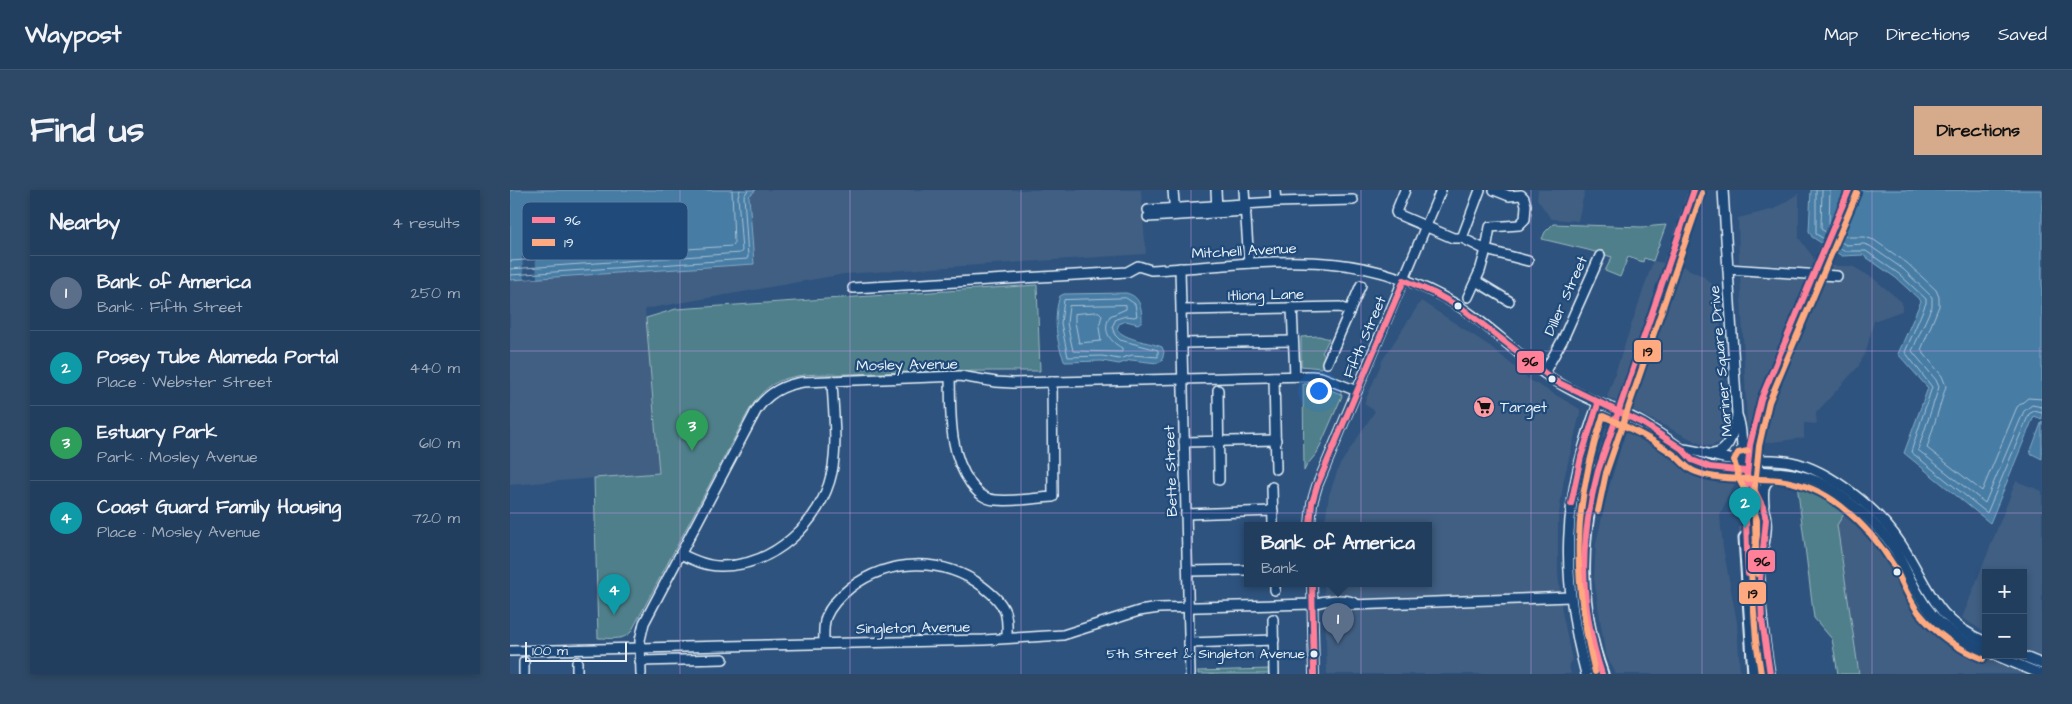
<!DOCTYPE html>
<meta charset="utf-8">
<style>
:root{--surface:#223e5e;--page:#2e4967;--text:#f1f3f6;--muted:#a2aebc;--line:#3f5773;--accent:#d6ab8b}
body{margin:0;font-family:"Architects Daughter",sans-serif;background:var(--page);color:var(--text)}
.controls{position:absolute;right:15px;bottom:15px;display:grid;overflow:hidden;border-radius:0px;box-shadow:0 2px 8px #0003}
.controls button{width:45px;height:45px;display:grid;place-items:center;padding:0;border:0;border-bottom:1px solid var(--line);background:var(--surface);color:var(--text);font:25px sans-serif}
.scale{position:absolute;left:15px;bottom:12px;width:102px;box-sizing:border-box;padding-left:5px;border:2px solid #e8f1f8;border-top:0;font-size:14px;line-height:18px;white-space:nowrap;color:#e8f1f8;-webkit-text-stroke:4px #1f4a7a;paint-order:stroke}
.you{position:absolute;left:808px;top:200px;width:18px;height:18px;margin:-12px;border:4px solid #fff;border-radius:50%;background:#1a73e8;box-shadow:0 0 0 8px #1a73e833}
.badge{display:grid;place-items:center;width:32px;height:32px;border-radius:50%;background:var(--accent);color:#fff;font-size:16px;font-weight:700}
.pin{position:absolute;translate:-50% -41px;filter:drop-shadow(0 1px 2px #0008)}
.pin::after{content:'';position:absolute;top:26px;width:18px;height:15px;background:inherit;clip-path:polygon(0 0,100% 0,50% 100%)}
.popup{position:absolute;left:734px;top:332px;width:188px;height:65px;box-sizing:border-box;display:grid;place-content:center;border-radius:0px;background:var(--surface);filter:drop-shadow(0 1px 4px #0005);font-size:16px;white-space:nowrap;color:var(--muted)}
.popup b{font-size:19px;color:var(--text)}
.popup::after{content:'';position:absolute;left:50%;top:100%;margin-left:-10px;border:10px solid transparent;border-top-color:var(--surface)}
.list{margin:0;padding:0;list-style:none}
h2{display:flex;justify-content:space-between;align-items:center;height:65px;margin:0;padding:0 20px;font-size:21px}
h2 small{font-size:16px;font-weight:400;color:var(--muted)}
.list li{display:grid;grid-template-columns:32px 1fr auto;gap:15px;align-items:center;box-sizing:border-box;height:75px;padding:0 20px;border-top:1px solid var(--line)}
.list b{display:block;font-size:19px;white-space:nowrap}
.list p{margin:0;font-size:16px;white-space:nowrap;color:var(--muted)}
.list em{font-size:16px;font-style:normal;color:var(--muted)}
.map{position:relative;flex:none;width:1532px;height:484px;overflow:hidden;border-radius:0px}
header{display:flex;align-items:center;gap:30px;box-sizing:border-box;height:70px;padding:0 25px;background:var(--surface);border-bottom:1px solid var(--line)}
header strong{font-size:24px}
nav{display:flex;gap:28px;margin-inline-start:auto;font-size:18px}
.intro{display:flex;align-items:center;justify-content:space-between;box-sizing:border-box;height:120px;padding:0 30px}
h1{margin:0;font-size:35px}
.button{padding:12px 22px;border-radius:0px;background:var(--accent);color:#111;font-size:18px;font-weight:700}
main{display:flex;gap:30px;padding:0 30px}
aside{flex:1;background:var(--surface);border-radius:0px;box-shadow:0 2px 8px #0003}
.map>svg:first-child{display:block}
</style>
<header>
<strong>Waypost</strong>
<nav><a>Map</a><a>Directions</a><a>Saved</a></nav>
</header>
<div class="intro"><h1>Find us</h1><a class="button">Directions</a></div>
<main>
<aside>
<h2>Nearby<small>4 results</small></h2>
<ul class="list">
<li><span class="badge" style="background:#5c6f8a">1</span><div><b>Bank of America</b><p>Bank · Fifth Street</p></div><em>250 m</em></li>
<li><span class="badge" style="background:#0f9aa8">2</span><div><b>Posey Tube Alameda Portal</b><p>Place · Webster Street</p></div><em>440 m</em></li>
<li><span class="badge" style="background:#2e9e5b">3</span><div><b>Estuary Park</b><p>Park · Mosley Avenue</p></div><em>610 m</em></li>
<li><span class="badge" style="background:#0f9aa8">4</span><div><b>Coast Guard Family Housing</b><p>Place · Mosley Avenue</p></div><em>720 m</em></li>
</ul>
</aside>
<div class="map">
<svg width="1532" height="484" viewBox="0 0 1532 484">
<rect width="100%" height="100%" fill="#2e537e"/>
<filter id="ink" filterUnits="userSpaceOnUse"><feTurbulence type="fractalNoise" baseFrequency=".02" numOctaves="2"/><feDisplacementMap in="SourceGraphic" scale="10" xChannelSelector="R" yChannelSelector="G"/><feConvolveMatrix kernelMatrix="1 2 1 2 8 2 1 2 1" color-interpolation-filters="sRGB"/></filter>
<g filter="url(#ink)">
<g fill="#405e83">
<path d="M246 0H631L636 64 335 84 135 119 149 283 0 295V90L244 74 239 5Z"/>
<path d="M1028 0H1075L1068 31 1041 29 1027 9Z"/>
<path d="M1289 3V48L1303 67 1304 78 1229 73 1228 28 1264 19Z"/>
<path d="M1143 71 1172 76 1193 86 1209 100 1215 231 1214 247 1208 253 1201 256 1191 254 1097 207Z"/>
<path d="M1314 76H1342L1363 88 1392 112V121L1364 131 1356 162 1348 177 1306 223 1307 234 1294 233V248L1238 255 1230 83 1309 88Z"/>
<path d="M911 111 980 156 1020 190 1070 219V224L1054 289 1048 330V383L1052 421 1062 470 1059 474 1061 484H817L814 393H918V335L813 334 815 331 819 305 829 276 865 221 854 214 873 169Z"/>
<path d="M1117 237 1173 272 1198 283 1216 287 1225 295 1218 306 1210 326 1213 357 1227 432 1230 484H1106L1095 463 1084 388 1086 353 1099 297Z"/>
<path d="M1506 291 1532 301V467L1513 459V383H1476V443L1452 428Z"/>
<path d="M1336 321 1362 342 1381 368 1415 423 1442 449 1519 484H1349L1327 335Z"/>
</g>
<g fill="#4f7f8a" stroke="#9cb8c1">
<path d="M1043 34 1132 37 1156 35 1143 71 1134 68 1133 72 1118 67 1110 87 1095 81 1102 67 1078 60 1032 49 1035 42Z"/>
<path d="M527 95 530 181C467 181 403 181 340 184 319 185 295 182 275 189 257 194 246 208 237 224L121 442C113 451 100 448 88 448L84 288 149 283 136 128 166 119Z"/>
<path d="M809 146 819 149 812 163 817 166 811 178 791 176V147Z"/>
<path d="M793 194H805L831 204 832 206 807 263 797 275 794 281Z"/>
<path d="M1287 294C1311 298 1319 304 1336 321L1327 335 1349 484H1328L1322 449 1304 428Z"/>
<path d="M760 479 761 484H688V481Z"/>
</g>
<g fill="#477ca4" stroke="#87abc6">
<path d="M0 0H246L239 6 244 74 0 90Z"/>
<path d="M1301 0H1532V229L1524 226 1480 333 1394 263 1418 198 1388 164 1411 111 1386 88 1353 65 1332 66 1302 47 1299 41Z"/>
<path d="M616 103C630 106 632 118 632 131L628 134 616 131 609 134 607 139C614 150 640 152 652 157L654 162 652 171 647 173 621 170 609 174 592 171 555 172C546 153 543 126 550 106L554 104Z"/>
<path d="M1532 231V269L1520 263Z"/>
</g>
<path fill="#2e537e" d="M20 52H24L27 88 14 89 12 67Z"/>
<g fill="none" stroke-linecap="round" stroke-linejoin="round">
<g stroke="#a8c2d6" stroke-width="1">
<path d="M1306 0V44L1334 61H1356L1389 84 1416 109V113L1395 162 1422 197 1401 262 1477 323 1519 224 1524 221 1532 223"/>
<path d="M1312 0 1311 39 1336 55 1354 54 1360 56 1393 79 1422 107V116L1402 161 1426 190 1429 197 1408 260 1475 313 1514 221 1522 215 1532 217"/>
<path d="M1320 0 1319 35 1338 47H1355L1364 50 1397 73 1426 100 1429 107V116L1411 160 1432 186 1436 196 1417 258 1472 301 1507 217 1518 208 1532 209"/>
<path d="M0 71 222 56 224 54 222 0"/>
<path d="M0 79 230 63 232 61 228 6 230 0"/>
<path d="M0 85 237 69 238 67 234 6 238 0"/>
<path d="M616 108 625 114 627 126 624 127 616 126 606 129 602 137 605 145 610 150 648 160V167L622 165 609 169 592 166 558 167 551 133 554 110Z"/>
<path d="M616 115V119L600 126C592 140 599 151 612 158V162L563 161 557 133 559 116Z"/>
<path d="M589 122 592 125 589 137 591 151 569 153 565 132V124Z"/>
</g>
<g stroke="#4a6b90" stroke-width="11" stroke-dasharray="11 5.5" stroke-linecap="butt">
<path d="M1088 281 1184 0"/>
<path d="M1235 348V306L1240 255 1251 209 1339 0"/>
</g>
<g stroke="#e8f1f8" stroke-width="12">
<g id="minor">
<path d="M663 0 665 25"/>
<path d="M706 0 707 20"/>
<path d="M734 0 739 73"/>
<path d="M765 0 766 12"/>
<path d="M895 0 886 22 887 24 943 48H952L976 60 980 37 1009 35 1015 29 1016 15 1014 8 1011 5 999 6 984 0"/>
<path d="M1213 0 1227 225C1234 241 1230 258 1234 275 1238 295 1255 311 1256 331 1258 347 1251 361 1250 377 1249 412 1254 449 1260 484"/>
<path d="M638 20 766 12 843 10"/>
<path d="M638 27 736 21"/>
<path d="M952 48 970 0"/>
<path d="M670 78 680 484"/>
<path d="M1218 79 1327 86"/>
<path d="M966 91 999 111"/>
<path d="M343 98 617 82 628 76 641 80C754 75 843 52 947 115 983 137 1010 169 1046 191 1070 207 1096 215 1121 227 1139 236 1156 248 1172 259L1174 265C1222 296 1276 265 1326 302 1347 317 1371 338 1385 360 1394 375 1401 392 1410 407 1424 432 1449 451 1476 461"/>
<path d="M958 107 970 81 976 60 1018 71"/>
<path d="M782 118 785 186"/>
<path d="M672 120 830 117 840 121"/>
<path d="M672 153 783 151"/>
<path d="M817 173 851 95"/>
<path d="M1034 183 1053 149 1090 66"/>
<path d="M440 186C441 223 438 262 461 294 468 303 474 309 485 310 504 312 525 308 543 307L542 192"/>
<path d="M764 187 766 279"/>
<path d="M708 200 709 290"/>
<path d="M674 252 766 250"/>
<path d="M1172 259C1189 260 1204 267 1220 269 1241 271 1261 268 1281 272 1320 280 1370 321 1391 354 1419 396 1423 430 1476 452"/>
<path d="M1203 264C1221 262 1223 240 1227 226"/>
<path d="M762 297 763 335"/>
<path d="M1254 315C1252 295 1254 289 1274 284"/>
<path d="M676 324 763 321"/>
<path d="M800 335 802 313 807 296 931 0"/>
<path d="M171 364C183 370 196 376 210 376 263 377 311 333 322 282 328 253 323 220 322 191"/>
<path d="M678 381 738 380"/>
<path d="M765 393V400"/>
<path d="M802 393 804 484"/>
<path d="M841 415 1060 407"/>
<path d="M763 429 764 484"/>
<path d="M314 453C314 444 313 436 316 427 321 415 330 406 340 398 379 368 433 367 472 396 481 403 491 411 495 422 498 430 497 440 497 448"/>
<path d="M679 453 764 450"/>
<path d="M0 461 474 450 553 445 629 421 649 418 802 414C815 410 833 408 845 413"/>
<path d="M1485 465 1531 484"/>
<path d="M1510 465 1532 474"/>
<path d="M130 471 213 469"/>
<path d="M14 472V484"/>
<path d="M67 472V484"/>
<path d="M131 484 130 450 134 433 246 221C257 203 273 195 293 192L450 186 486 192 503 193 801 186 811 187 847 201"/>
<path d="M1076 484C1050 386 1052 309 1088 214"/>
</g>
</g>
<g stroke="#e8f1f8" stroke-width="15">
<g id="major">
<path d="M1088 281C1068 348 1068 419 1092 484"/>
<path d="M1235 348 1244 484"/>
</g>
</g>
<use href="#minor" stroke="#1f4a7a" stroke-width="9"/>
<use href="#major" stroke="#1f4a7a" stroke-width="11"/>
<g stroke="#1f4a7a" stroke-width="10">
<g id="bus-1">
<path d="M894 90 924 103 953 119 1045 191 1134 234 1172 259 1182 270 1200 277 1235 281 1253 317 1256 330 1250 389 1252 430 1260 484"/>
<path d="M1061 314 1071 267 1088 214"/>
<path d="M800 335 802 313 807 296 894 90"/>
<path d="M1238 384 1235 306 1240 255 1251 209 1339 0"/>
<path d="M802 393 804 484"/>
<path d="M1092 484C1069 413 1069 352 1088 281L1184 0"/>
</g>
</g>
<g stroke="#1f4a7a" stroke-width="10">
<g id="bus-2">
<path d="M1238 261 1228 263 1224 270 1229 289 1243 316 1247 330V345L1241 382 1246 450 1251 484"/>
<path d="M1088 321 1096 283 1192 3"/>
<path d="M1247 384 1244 306 1249 256 1259 212 1347 3"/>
<path d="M1085 482C1062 388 1062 318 1093 226 1118 237 1141 248 1163 264 1172 270 1175 278 1186 282 1213 292 1241 287 1269 290 1292 293 1313 302 1331 316 1352 333 1370 353 1384 376 1392 391 1398 408 1409 423 1426 444 1448 459 1473 469"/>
</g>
</g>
<use href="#bus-1" stroke="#ff8098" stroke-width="6"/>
<use href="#bus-2" stroke="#ffa980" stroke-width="6"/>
</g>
</g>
<path fill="none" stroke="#b798de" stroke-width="1" stroke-opacity="0.55" d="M170 0V484M340 0V484M511 0V484M681 0V484M851 0V484M1021 0V484M1192 0V484M1362 0V484M0 161H1532M0 323H1532"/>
<defs>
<g id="supermarket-disc" transform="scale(1.125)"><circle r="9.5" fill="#ff9aa2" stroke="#1f4a7a"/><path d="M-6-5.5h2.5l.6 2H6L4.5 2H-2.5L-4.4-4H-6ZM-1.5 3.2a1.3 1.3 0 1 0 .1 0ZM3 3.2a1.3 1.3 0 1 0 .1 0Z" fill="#111"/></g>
</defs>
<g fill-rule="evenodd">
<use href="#supermarket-disc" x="974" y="217"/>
</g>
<g fill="#e8f1f8" stroke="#1f4a7a" stroke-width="2">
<circle cx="948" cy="116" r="4.5"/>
<circle cx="1042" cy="189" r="4.5"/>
<circle cx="1387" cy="382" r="4.5"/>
<circle cx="804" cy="464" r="4.5"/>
</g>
<g text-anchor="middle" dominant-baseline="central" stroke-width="4.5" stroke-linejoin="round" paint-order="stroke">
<g font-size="14" fill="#e8f1f8" stroke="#1f4a7a" text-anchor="end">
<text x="795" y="464">5th Street &amp; Singleton Avenue</text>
</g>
<g font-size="15" fill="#e8f1f8" stroke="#1f4a7a">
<text transform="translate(734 61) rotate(-3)">Mitchell Avenue</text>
<text transform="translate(756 105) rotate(-1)">Itliong Lane</text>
<text transform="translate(1056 106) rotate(-66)">Diller Street</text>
<text transform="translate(855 147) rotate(-67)">Fifth Street</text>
<text transform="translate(1211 171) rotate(-95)">Mariner Square Drive</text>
<text transform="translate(397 175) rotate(-1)">Mosley Avenue</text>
<text transform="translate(661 281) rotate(-92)">Bette Street</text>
<text transform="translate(403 438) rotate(-1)">Singleton Avenue</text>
</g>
<g font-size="15" fill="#e8f1f8" stroke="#1f4a7a" text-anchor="start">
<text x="990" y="217">Target</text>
</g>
</g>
<rect x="12" y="12" width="166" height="58" rx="8" fill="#1f4a7a" stroke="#5b7ca0" stroke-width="1"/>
<rect x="22" y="27" width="23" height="6" fill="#ff8098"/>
<rect x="22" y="49" width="23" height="7" fill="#ffa980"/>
<g font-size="14" fill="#e8f1f8">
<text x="54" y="35">96</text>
<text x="54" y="57">19</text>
</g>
<g stroke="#1f4a7a" stroke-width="2">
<rect x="1123" y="149" width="29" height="24" rx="5" fill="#ffa980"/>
<rect x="1006" y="160" width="29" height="24" rx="5" fill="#ff8098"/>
<rect x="1237" y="359" width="29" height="24" rx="5" fill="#ff8098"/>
<rect x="1228" y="391" width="29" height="24" rx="5" fill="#ffa980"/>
</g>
<g font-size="14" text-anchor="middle" font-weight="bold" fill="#111">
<text x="1138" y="166">19</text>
<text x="1020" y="176">96</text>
<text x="1252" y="376">96</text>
<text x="1243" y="408">19</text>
</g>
</svg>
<div class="controls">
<button>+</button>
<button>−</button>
</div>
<div class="scale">100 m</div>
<div class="you"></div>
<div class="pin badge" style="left:828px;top:454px;background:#5c6f8a">1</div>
<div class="popup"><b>Bank of America</b>Bank</div>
<div class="pin badge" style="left:1235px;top:338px;background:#0f9aa8">2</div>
<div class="pin badge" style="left:182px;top:261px;background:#2e9e5b">3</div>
<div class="pin badge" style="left:104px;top:425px;background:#0f9aa8">4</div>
</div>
</main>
